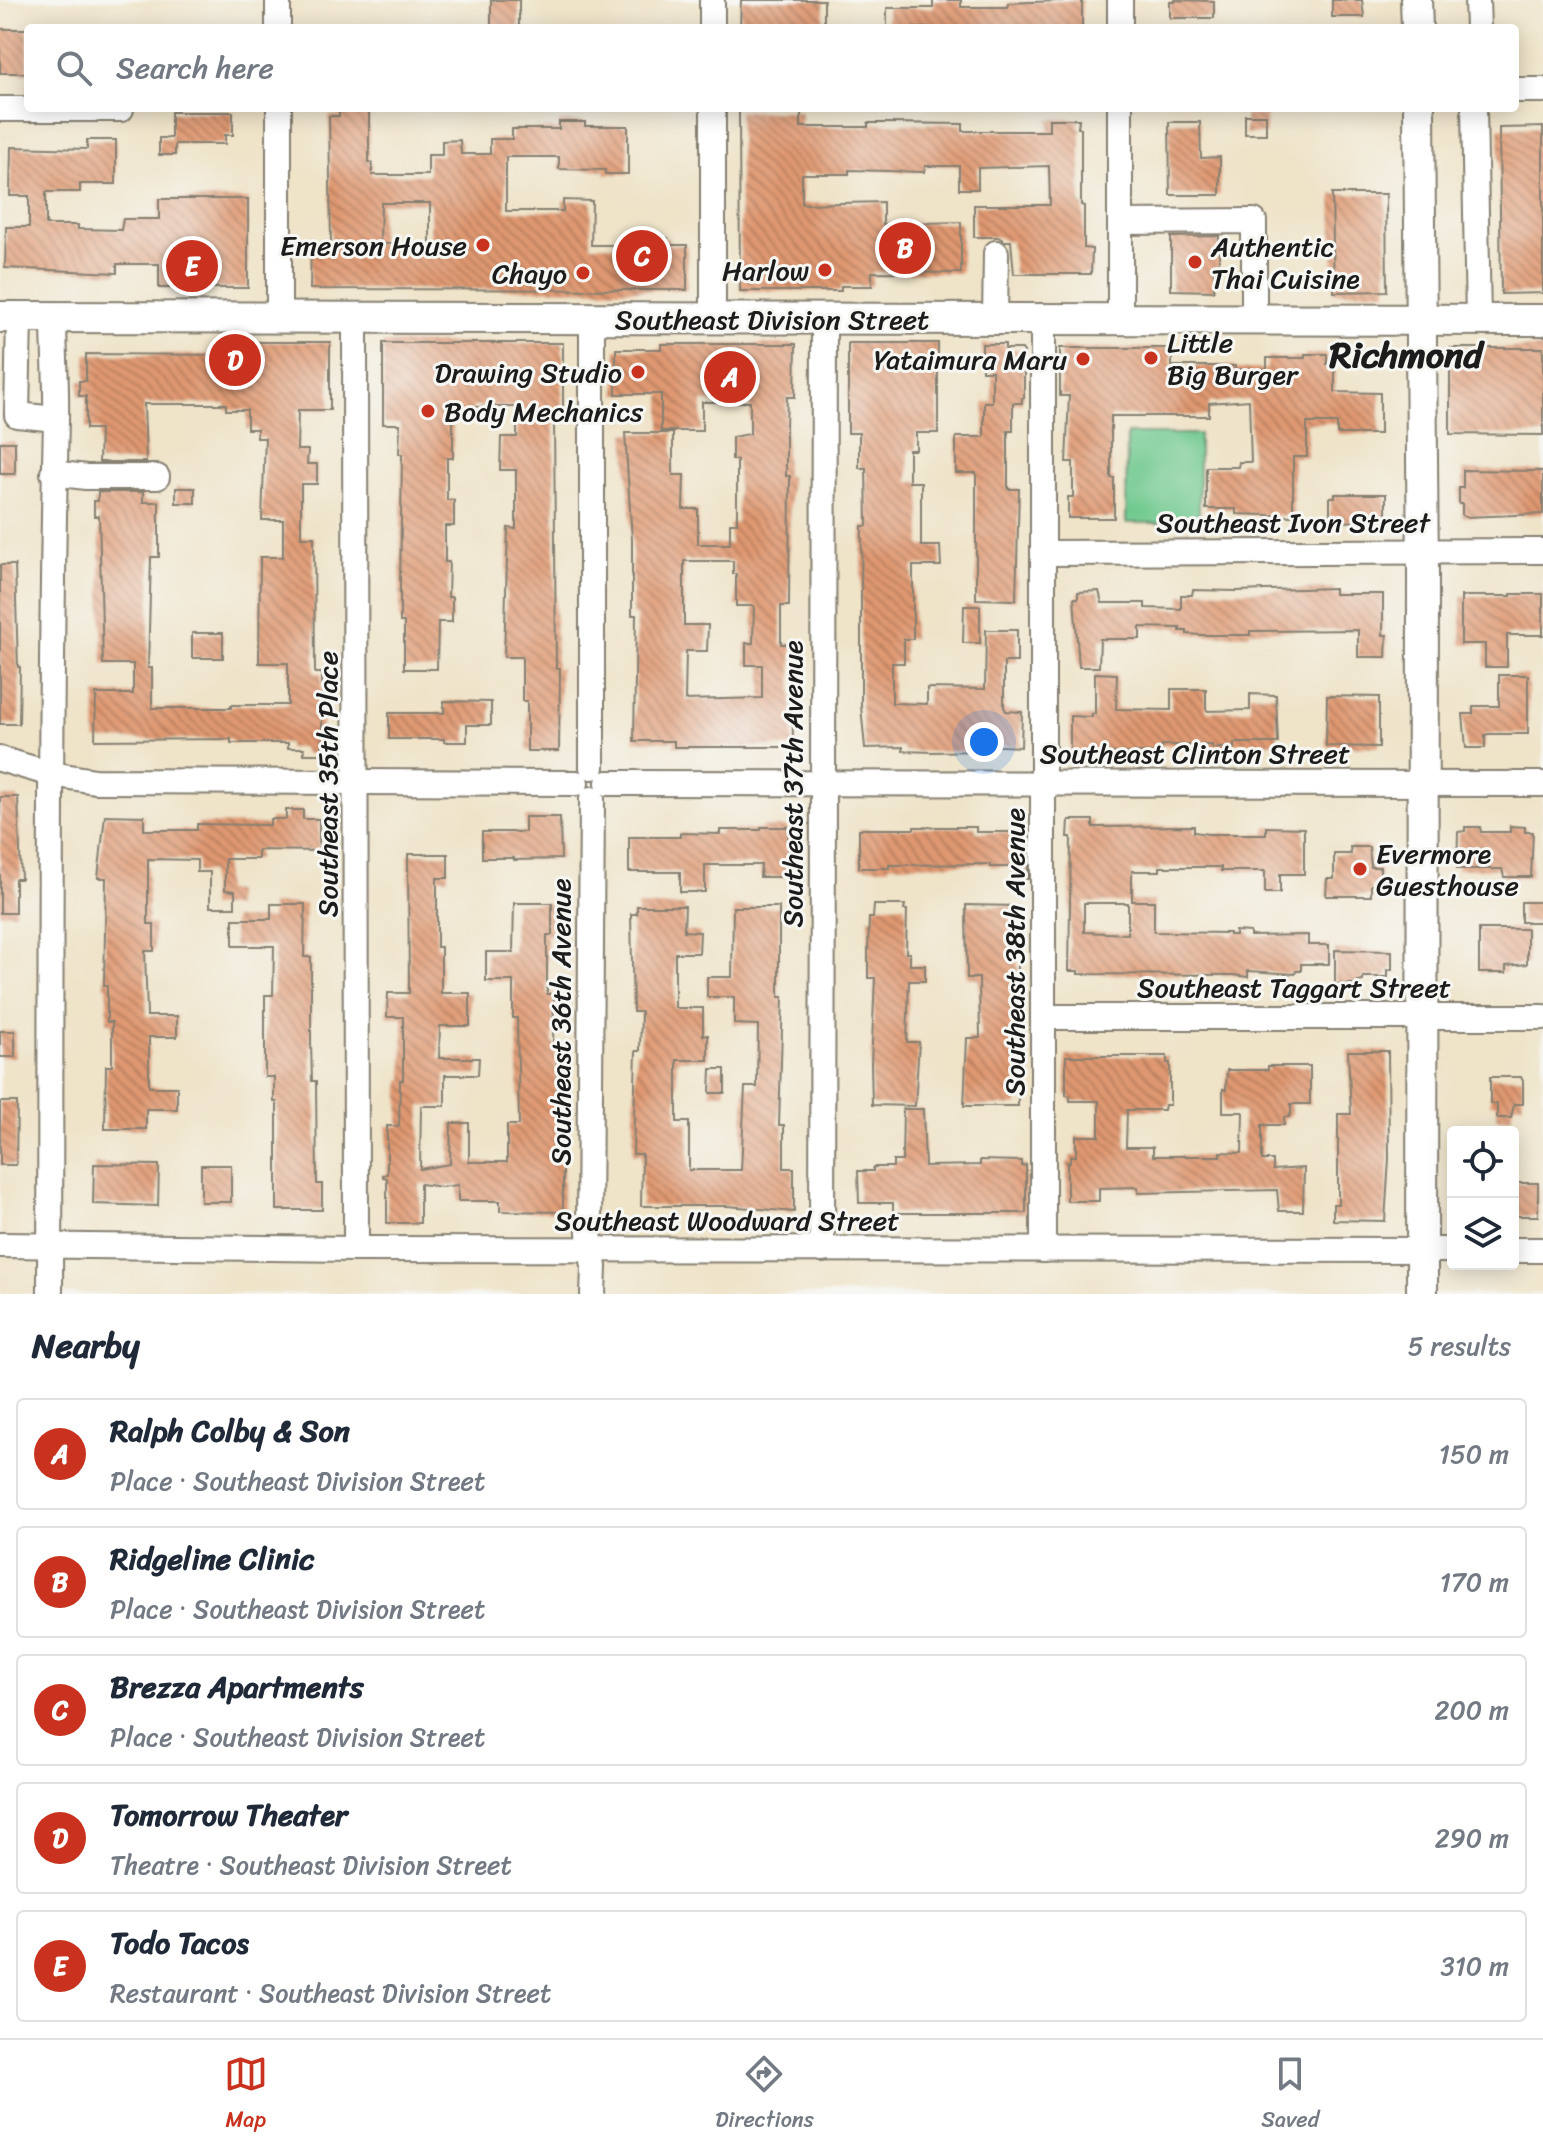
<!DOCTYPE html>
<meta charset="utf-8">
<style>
:root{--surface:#fff;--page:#f2f2f3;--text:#1f2937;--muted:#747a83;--line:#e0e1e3;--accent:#c8321e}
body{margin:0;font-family:Sriracha,sans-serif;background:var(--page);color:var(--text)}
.controls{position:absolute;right:24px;bottom:24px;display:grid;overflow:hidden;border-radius:8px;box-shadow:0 4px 20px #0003}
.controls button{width:72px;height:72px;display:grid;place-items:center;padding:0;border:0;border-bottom:2px solid var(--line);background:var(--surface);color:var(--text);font:40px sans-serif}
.you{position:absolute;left:984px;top:742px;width:28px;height:28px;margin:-20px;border:6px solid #fff;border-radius:50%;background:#1a73e8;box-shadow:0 0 0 12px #1a73e833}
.badge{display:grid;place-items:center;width:52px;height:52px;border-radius:50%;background:var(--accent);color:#fff;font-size:26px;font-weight:700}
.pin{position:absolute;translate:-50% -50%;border:4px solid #fff;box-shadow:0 2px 8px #0006}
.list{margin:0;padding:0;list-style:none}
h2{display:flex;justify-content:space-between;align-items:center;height:104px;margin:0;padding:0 32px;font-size:34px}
h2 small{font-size:26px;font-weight:400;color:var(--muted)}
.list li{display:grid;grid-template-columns:52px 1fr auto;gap:24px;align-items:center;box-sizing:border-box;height:112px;margin:0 16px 16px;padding:0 16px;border:2px solid var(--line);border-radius:8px}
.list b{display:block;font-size:30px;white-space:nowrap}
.list p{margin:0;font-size:26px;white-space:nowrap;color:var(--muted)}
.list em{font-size:26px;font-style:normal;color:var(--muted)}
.icon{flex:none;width:44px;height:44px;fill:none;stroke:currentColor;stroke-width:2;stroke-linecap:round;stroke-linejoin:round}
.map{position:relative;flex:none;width:1543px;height:1294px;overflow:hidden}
.search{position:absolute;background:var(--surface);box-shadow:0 4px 20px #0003;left:24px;right:24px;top:24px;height:88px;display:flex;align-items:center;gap:20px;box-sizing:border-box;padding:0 28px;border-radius:8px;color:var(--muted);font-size:30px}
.sheet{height:744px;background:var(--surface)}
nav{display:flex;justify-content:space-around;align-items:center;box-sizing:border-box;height:112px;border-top:2px solid var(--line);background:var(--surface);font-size:22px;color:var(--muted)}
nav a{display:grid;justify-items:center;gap:4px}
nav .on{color:var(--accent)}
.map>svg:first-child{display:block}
</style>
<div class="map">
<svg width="1543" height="1294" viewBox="0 0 1543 1294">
<defs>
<pattern id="building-back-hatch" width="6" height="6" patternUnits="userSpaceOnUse" patternTransform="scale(2)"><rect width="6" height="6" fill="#df9871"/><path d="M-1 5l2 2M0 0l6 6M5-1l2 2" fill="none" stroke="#b47b5c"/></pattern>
</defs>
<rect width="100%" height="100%" fill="#f6f6f2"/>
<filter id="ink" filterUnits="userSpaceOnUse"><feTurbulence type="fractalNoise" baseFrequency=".0125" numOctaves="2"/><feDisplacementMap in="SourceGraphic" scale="16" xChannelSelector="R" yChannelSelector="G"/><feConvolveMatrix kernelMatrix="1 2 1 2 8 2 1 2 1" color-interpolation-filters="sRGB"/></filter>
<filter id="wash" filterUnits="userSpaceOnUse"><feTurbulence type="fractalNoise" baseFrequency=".006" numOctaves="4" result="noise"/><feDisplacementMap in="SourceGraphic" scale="32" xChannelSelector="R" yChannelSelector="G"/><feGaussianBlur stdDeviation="1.8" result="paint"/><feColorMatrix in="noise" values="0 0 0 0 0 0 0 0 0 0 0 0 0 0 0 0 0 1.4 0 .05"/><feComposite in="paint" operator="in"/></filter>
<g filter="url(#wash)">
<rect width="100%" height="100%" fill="#efe3c8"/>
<path fill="#71c98f" stroke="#467256" stroke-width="2" d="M1127 434H1199V523H1126Z"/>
<g id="blocks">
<g fill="url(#building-back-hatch)" fill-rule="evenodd">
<rect x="491" y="0" width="28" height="28"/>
<path d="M741 0H824V28H740Z"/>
<path d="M933 0H961V7H1008V3L1082 0V28H887V8H933Z"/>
<path d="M1175 0 1214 1V18H1170V2H1175Z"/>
<path d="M1332 0H1362L1364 17H1332Z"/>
<rect x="0" y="29" width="28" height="44"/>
<path d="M339 108H369V163H372V175H428V155H442V141L460 140 461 154H490V139H512V129H559V122H585V126H628V174H605V170L559 169V157H506V211H563V200L592 201 591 245H633V237L668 238V245H687V290L310 289 311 244H331L329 116H339ZM381 203H430V244H380Z"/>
<path d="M739 111H801V127H868V123H883L963 124V131H1049V119H1079L1078 128H1081V205L1084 206V248L1092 249 1091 274H1014L1011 241H1005L998 237H974V205H1050L1049 166 978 168V189H959V166H925L924 172 849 170V174H802V204L883 202V224L961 222V273L872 272V286H841V291H740Z"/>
<path d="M171 112H233V135H225V144H175V155H159V138H171Z"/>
<rect x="1245" y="115" width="21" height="19"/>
<path d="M1169 122H1200L1201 158 1220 157V195H1170Z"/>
<path d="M1543 127V293L1501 294 1499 128Z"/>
<path d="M87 140H116V184H80V192H46V225H78V229L121 230 123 219H159V199H248V288H159V264H117V273L5 268 6 227H29V196H10L11 147 87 149Z"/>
<path d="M1332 194H1386L1387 291 1334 292Z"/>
<path d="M1219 236V268H1214V291L1171 290V237Z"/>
<path d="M226 342H330V410H298L297 450H308L307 464H317V484H301V537H314L315 673H322V754H304V748H288V743H231V739L95 740 96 694H133V664H103L99 516H94V501H98V492H143V502H159V557H151L148 668H152V708H231V705H288V663H259L260 557H283V520H262L265 438H257V429H247V410H226V404H144L146 462H99L100 429H86V396H79V381H86V354L226 355Z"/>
<path d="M383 343H563V418H554L556 668H560L559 751H527V701H522V657H504L508 528 516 529V470H500L501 437H517V407H473V415H453V458H447V500H454V526H445V562H449L448 597H452V622H438L437 669H404V622H400V587L402 454H399L400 424H383Z"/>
<path d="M848 343H938V433H916V450H909V482H921V546H940L941 566H913V639H904V663H892V703L927 704V688L985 689 986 630H1017V662H1004V707L1006 711 1022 712 1021 747 980 745V751L933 752 903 751V747L865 748 861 706V583L862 526H867L866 468H859V433H848Z"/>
<path d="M661 344H796L795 397H787L786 426V476H790L789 606H781V644H792L793 747H674V741H634L636 615H632V540L625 433H673V475H684L683 509H698V544H730V523H737V460H732V437L750 434V402H702V431H661V394H616V349H661ZM684 561H733V574H736V606H754L753 643H746V665H762V698L685 700 686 651H707L708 625H684Z"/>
<path d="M982 344H1005V349H1022L1024 352V398H1022V403H1013V431H1008V489H1019L1016 600 976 599V473H956V437H984V402H992V371H982Z"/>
<path d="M1060 348H1172V366H1235V369H1267V358H1305V354H1327V364H1335V392L1380 393V434H1337V423H1307V457H1293V516L1236 514V509H1206V467H1238L1239 462H1251L1249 400 1209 403V416H1111V478H1114V518H1068V497H1073V462H1066L1069 396H1060Z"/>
<path d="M1450 348H1543V435L1450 434Z"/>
<rect x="0" y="442" width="15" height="32"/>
<path d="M1463 470 1543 471V514L1465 517 1462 515V504H1459V488H1463Z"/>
<rect x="176" y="488" width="19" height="15"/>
<path d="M1335 494H1386V521L1335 522V516H1330V497H1335Z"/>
<path d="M0 565H15L18 667H20L19 724H0Z"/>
<path d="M1334 588V594H1383V635H1387L1386 657H1358V630L1250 631V635H1201L1187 634V631H1180V628L1140 627V639H1100L1099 667H1079L1074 598H1078V592L1099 591 1102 603H1145V608L1181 609V595H1192L1193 590 1236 591Z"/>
<path d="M1511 594H1543V635H1507V667H1485V644H1461V596H1511Z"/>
<path d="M964 606H980V643H963Z"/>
<rect x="192" y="633" width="31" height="25"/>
<path d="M1095 673 1117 674 1116 709 1171 710V689H1206V709L1208 711 1250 710V694L1276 695 1278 743H1234V748H1212V745H1162V748H1159V753H1070V716L1092 717V714H1095Z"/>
<path d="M1499 675H1528V734H1488L1485 735V748H1466L1463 714H1473V706H1499Z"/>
<path d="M1327 696 1379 697V747L1326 746Z"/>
<path d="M444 701 491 702V725H467V742H444V739H389V713H444Z"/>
<path d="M0 797H18L21 879H15V913H0Z"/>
<path d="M286 810H303V819H319V851L258 850V859H225V890L235 891V907H210V872H197V860L148 859V924H154V951H145L147 1016H177V1037H149V1087H177V1109H146V1129H105L106 1066H112V1022H107V986H104L106 878H98L105 815 144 816V830H197V824L270 825V819H286Z"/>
<path d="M525 817H560L561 859 514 860V858H482V832H525Z"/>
<path d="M1069 820H1093V827L1194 826V832L1208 834H1266V827L1304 828V874H1280V893H1265V871H1221V867H1160V871H1132V901H1154V932L1229 933V935H1235V931L1250 932V936L1308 935V945H1329V964H1301V971H1296L1295 974 1248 971V977L1233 975 1078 974V971H1069L1071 837H1068ZM1084 903H1128V934L1084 932Z"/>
<path d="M1510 826 1525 827V832H1533L1531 877H1504L1502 869H1457L1458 832 1465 831V827H1480L1481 832H1510Z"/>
<path d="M761 827H788V877H760L761 865H705V892H680V872H629V837H680V833L720 834V830H761Z"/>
<path d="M914 827H976V832H1020V863H1028V879H1012V867H990V864L889 865V868H859V829H914Z"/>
<path d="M1350 847H1369L1371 867H1380V885H1371V896H1326L1327 879H1334V854H1351Z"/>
<path d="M408 854H448V878H437V947H441V993H470V1026H440L439 1058H479L478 1075H445V1106H421L420 1169 450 1164 451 1123H469V1162H507V1125H519L517 1018H513V981H486V952H513L514 903H552V935H547V994H554L553 1044H556L559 1160H563V1212L500 1211V1201H458V1185L442 1187 420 1184V1223H387V1178L383 1177V1175L387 1174V1126H399L400 1080H403V1017H387L388 993H409Z"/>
<path d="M1521 902H1542L1543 922H1521Z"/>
<path d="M271 904H305L304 957H311V1043L312 1081H316L317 1184H322V1210H277V1102H274V1077H265V995H273L274 946H233V919H271Z"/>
<path d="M874 905H905L904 910H907L906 953H910V965H925V981H909L907 1042H919L915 1106 872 1105 871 1064 875 978H868V953L869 918H873Z"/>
<path d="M966 905 1017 906V920H1011L1012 958 1018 959V1106H964L967 1038H980L979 978H967Z"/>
<path d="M637 906H685L684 931 700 932 699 953H675V1008H703V1035H708V1060H677V1122H689V1170H741L745 1087H757L758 1025 734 1024V997H707V977H732L733 907H779V997H783L779 1125H784V1168H794V1212L727 1206H641L642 1154H633L636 1051H640L641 1012H633L631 914H637Z"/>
<path d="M1479 929H1527V964L1506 966V973H1479Z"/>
<path d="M1335 950 1392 951V970H1388V977H1363V981L1358 982 1359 984H1335Z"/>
<rect x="0" y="1031" width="15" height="26"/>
<path d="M1348 1051H1388L1389 1159 1385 1221 1333 1220V1204H1338V1114H1351Z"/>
<path d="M1066 1056H1167V1063H1170V1105H1165L1164 1110H1127L1126 1147H1153V1156H1220V1152L1242 1153 1243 1112H1223V1089L1226 1090 1227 1070H1268V1066H1310V1104H1291V1113L1289 1117H1284V1125H1262V1160H1273V1170L1304 1168 1303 1211H1279L1277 1190 1138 1193V1187L1099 1188V1201H1067V1162H1070V1156H1076V1136H1099V1101H1070V1096L1066 1095Z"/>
<path d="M711 1069H725V1093H710Z"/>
<path d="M1490 1077H1521L1523 1081V1104H1514L1511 1118H1497V1104H1490Z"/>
<path d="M0 1102H17L16 1165H0Z"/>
<path d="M903 1109H923L925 1166 980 1165V1160L1021 1161V1166L1026 1165V1213H893V1203H859L858 1171H873V1167H893V1161H902Z"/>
<path d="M94 1164 159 1165 158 1206 93 1204Z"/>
<rect x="201" y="1165" width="30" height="37"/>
<rect x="1513" y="1183" width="25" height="33"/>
</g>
</g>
</g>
<g filter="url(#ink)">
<use href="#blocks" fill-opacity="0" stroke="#868072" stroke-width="2"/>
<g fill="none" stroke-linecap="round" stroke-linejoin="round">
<g stroke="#868072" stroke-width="28">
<g id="minor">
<path d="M278 0V28"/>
<path d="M712 0V28"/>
<path d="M1120 0V28"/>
<path d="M1477 0 1478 28"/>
<path d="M1515 90H1543"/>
<path d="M279 108V317"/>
<path d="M1120 108V319"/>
<path d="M1474 108 1478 320"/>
<path d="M0 109H121"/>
<path d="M1120 222 1254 221V320"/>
<path d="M19 317 17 415 56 419"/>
<path d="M355 318 356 1249"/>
<path d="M592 318V767"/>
<path d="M713 319V108"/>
<path d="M995 319 996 253"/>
<path d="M1043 319V1250"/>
<path d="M53 473 86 477H157"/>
<path d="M1043 553 1543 551"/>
<path d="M0 759 51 774 95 781 576 783"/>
<path d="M608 783 1543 784"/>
<path d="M592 799 589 1233 594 1267 593 1294"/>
<path d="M1044 1017H1543"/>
<path d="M0 1245 356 1249 1453 1250"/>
<path d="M822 1250 824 319"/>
<path d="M1513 1250H1543"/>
<path d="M50 1294C51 1003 49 711 56 420 57 386 54 352 54 317"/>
</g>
</g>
<g stroke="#868072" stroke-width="34">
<g id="major">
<path d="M1416 0 1417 28"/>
<path d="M1419 108 1423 575 1422 1294"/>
<path d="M0 317 1543 320"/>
</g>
</g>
<use href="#minor" stroke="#fff" stroke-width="24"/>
<use href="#major" stroke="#fff" stroke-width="30"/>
</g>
</g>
<g fill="#c8321e" stroke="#f6f6f2" stroke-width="3">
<circle cx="483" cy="245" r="8"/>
<circle cx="1195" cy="262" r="8"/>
<circle cx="825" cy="270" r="8"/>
<circle cx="583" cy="273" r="8"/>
<circle cx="1151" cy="358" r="8"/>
<circle cx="1083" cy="359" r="8"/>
<circle cx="638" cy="372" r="8"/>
<circle cx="428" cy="411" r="8"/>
<circle cx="1360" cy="869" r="8"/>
</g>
<g text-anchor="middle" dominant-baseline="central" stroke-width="6" stroke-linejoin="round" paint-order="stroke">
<g font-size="28" fill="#1c1c1c" stroke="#f6f6f2" text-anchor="end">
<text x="467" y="245">Emerson House</text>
<text x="1211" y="246" text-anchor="start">Authentic<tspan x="1211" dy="32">Thai Cuisine</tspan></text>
<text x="809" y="270">Harlow</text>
<text x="567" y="273">Chayo</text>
<text x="1167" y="342" text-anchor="start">Little<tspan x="1167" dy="32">Big Burger</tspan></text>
<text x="1067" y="359">Yataimura Maru</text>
<text x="622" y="372">Drawing Studio</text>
<text x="444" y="411" text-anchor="start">Body Mechanics</text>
<text x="1376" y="853" text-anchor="start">Evermore<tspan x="1376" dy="32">Guesthouse</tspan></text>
</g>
<g font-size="28" fill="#1c1c1c" stroke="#f6f6f2">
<text x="772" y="319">Southeast Division Street</text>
<text x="1293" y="522">Southeast Ivon Street</text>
<text x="1195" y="753">Southeast Clinton Street</text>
<text transform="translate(327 784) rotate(-90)">Southeast 35th Place</text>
<text transform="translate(792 784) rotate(-90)">Southeast 37th Avenue</text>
<text transform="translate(1014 952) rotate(-90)">Southeast 38th Avenue</text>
<text x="1294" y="987">Southeast Taggart Street</text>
<text transform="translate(560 1022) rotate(-90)">Southeast 36th Avenue</text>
<text x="727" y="1220">Southeast Woodward Street</text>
</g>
<g font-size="36" font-weight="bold" fill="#1c1c1c" stroke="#f6f6f2">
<text x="1406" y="355">Richmond</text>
</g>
</g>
</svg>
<div class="controls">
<button><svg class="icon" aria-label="locate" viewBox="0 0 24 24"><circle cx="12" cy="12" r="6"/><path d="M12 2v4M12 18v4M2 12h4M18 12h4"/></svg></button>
<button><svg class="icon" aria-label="layers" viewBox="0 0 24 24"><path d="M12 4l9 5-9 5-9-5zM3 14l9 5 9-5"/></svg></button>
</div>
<div class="you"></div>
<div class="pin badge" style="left:730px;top:377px">A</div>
<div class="pin badge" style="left:905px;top:248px">B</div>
<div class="pin badge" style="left:642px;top:256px">C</div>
<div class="pin badge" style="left:235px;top:360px">D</div>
<div class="pin badge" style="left:192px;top:266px">E</div>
<div class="search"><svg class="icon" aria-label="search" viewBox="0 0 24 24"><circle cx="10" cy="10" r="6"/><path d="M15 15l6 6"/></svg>Search here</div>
</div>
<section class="sheet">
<h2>Nearby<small>5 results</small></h2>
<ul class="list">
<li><span class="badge">A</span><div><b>Ralph Colby &amp; Son</b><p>Place · Southeast Division Street</p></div><em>150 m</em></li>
<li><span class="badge">B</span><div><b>Ridgeline Clinic</b><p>Place · Southeast Division Street</p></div><em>170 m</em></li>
<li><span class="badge">C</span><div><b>Brezza Apartments</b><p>Place · Southeast Division Street</p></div><em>200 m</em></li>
<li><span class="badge">D</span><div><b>Tomorrow Theater</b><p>Theatre · Southeast Division Street</p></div><em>290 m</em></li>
<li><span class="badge">E</span><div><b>Todo Tacos</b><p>Restaurant · Southeast Division Street</p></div><em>310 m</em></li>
</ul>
</section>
<nav>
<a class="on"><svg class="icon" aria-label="map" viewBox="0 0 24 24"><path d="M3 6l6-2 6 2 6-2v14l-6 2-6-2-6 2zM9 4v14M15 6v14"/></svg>Map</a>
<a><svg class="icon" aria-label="directions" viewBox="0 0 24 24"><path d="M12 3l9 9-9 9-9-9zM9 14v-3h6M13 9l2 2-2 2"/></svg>Directions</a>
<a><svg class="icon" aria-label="saved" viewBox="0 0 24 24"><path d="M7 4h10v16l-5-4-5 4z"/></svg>Saved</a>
</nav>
